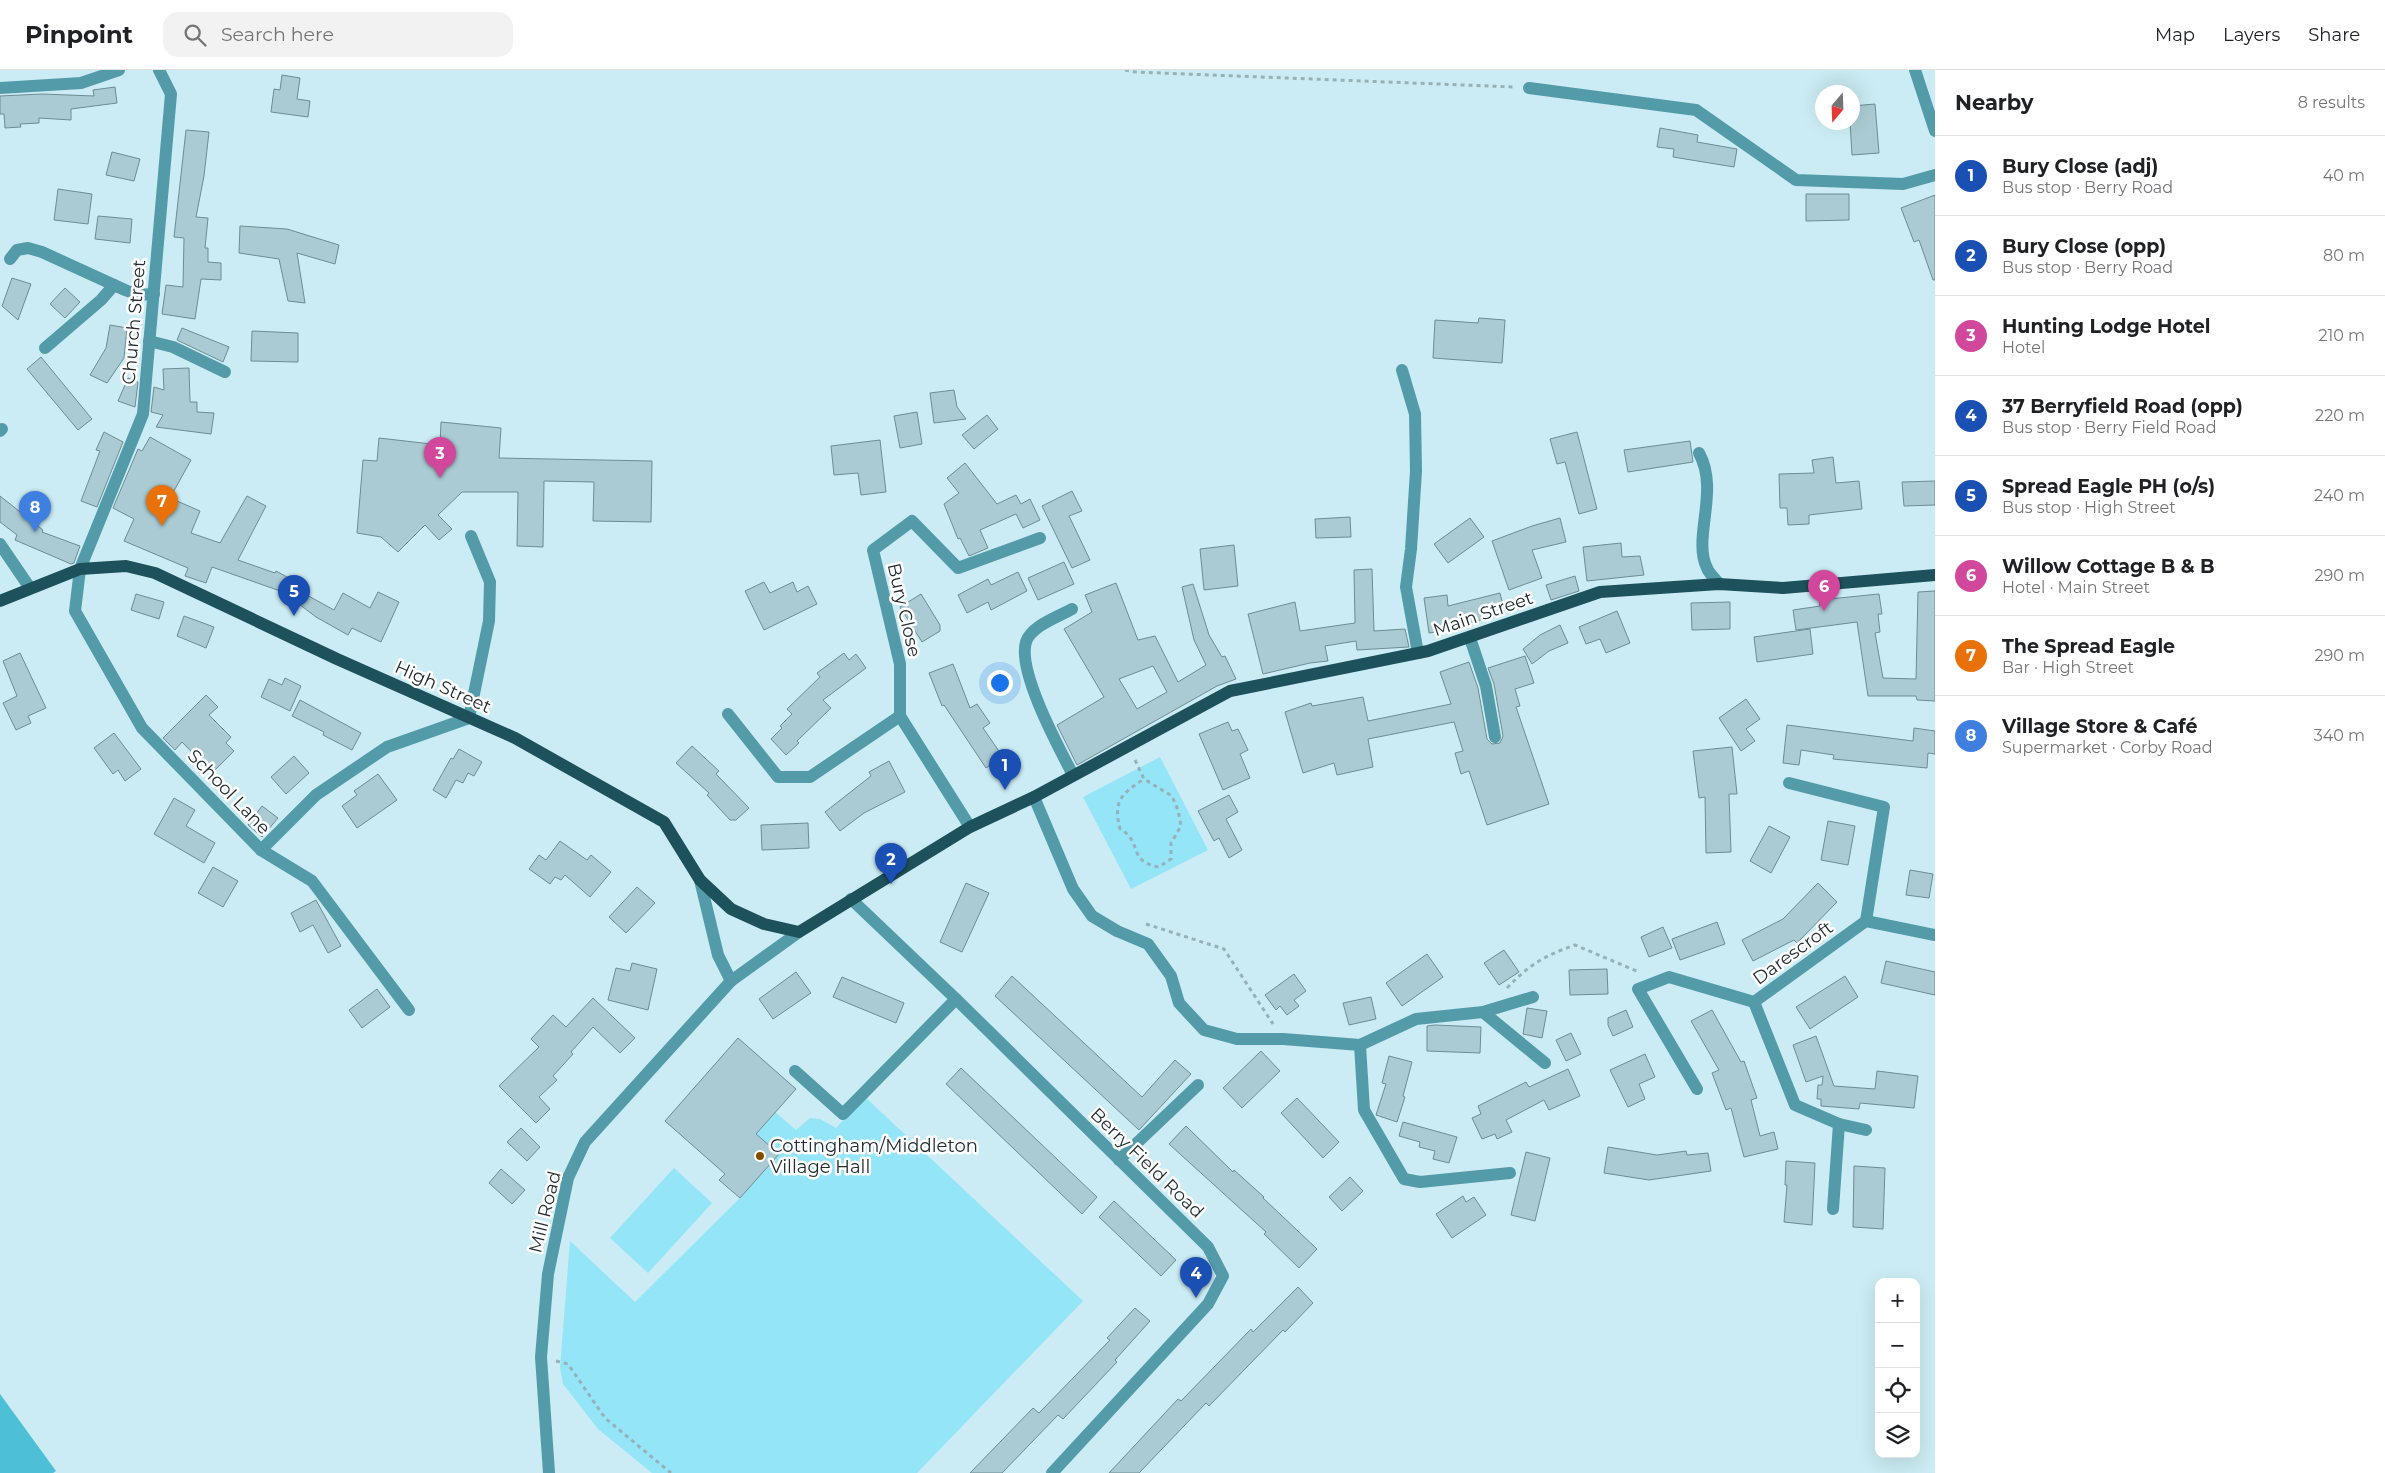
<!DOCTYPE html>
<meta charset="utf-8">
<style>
:root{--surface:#fff;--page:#f2f2f2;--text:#202124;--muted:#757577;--line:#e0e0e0;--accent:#d93025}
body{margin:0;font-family:Montserrat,sans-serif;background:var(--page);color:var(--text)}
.controls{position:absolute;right:15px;bottom:15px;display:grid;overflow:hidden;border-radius:10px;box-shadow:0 5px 20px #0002}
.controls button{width:45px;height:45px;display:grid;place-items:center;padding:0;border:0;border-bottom:1px solid var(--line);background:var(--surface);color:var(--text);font:25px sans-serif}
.compass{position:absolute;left:1815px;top:15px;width:45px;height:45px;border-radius:50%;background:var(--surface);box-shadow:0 5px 20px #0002;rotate:199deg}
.you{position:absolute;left:999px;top:612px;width:18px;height:18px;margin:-12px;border:4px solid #fff;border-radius:50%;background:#1a73e8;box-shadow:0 0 0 8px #1a73e833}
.badge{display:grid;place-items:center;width:32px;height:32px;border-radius:50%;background:var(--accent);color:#fff;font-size:16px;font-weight:700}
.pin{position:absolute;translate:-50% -41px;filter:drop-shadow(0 1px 2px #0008)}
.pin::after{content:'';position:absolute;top:26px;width:18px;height:15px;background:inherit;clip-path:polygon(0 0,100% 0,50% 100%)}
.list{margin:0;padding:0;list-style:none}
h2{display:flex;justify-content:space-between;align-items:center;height:65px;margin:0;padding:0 20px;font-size:21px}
h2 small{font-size:16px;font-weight:400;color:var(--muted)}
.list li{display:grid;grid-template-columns:32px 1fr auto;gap:15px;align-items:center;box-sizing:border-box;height:80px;padding:0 20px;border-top:1px solid var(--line)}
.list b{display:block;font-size:19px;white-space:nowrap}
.list p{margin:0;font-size:16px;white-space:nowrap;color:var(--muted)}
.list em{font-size:16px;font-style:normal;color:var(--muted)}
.icon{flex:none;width:28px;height:28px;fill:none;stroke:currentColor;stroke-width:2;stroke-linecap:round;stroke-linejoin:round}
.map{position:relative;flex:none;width:1935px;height:1403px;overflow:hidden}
header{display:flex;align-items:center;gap:30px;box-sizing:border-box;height:70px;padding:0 25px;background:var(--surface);border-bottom:1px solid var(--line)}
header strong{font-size:24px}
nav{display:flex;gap:28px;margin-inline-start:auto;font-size:18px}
.search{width:350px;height:45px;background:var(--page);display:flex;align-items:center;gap:12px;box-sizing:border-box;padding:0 18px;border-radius:15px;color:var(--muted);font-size:19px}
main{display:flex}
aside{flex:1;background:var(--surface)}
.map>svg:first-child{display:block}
</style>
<header>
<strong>Pinpoint</strong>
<div class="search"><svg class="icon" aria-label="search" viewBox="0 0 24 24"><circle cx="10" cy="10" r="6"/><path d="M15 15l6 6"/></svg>Search here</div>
<nav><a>Map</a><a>Layers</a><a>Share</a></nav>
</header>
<main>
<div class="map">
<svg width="1935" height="1403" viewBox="0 0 1935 1403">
<rect width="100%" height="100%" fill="#cbecf4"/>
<g fill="#94e5f7">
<path d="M1160 687 1208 780 1131 819 1083 727Z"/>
<path d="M865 1027 1083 1231 917 1403H652L598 1359 563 1314 560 1298 570 1171 635 1232 740 1128 779 1084 756 1064 775 1042 796 1060 810 1048 820 1049 836 1058Z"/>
<path d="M674 1098 712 1133 648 1203 610 1168Z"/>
</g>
<path fill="#4dbfd6" d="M0 1324 56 1401 53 1403H0Z"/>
<g fill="#aacbd3" stroke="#6d8c93" fill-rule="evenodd">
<path d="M282 5 300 8 297 29 310 31 308 47 271 42 274 19 280 20Z"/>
<path d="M115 17 117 33 71 39V50L39 48V53L20 54 21 57 5 58 4 44H0V26L42 24 94 26 93 20Z"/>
<path d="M1875 34 1879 83 1852 85 1850 52H1852V36Z"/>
<path d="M1660 58 1698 65 1697 72 1737 79 1734 97 1673 87 1674 79 1657 77Z"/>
<path d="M186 60 209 62 204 106 196 147 208 148 205 178H208V192L221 193V210L201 209 195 249 162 244 166 215 183 217 184 168 174 167Z"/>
<path d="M112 82 140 89 134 111 106 105Z"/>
<path d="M58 119 92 124 88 154 54 150Z"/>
<path d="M1806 124H1849V150L1806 151Z"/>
<path d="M1935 125V210H1933L1919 170 1914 172 1901 138Z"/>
<path d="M98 146 132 149 130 173 95 169Z"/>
<path d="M240 156 287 159 339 175 335 194 297 183 305 233 288 231 279 189 239 183Z"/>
<path d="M12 208 31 214 18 250 2 236Z"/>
<path d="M65 218 80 232 65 248 50 234Z"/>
<path d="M1479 248 1505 250 1502 293 1433 288 1435 250 1478 253Z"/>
<path d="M110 255 127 258 124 288 107 313 90 305 106 278Z"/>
<path d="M182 258 229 277 223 292 177 270Z"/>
<path d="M252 261 298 263V292L251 291Z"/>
<path d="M41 287 92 349 78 360 27 299Z"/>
<path d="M189 298 190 332H197V342L214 343 211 364 156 357 163 345 151 342 154 317 164 320 163 299Z"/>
<path d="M128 308 138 312 135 337 118 331Z"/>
<path d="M954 320 957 337 966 349 934 353 930 323Z"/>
<path d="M917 342 922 374 900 378 894 346Z"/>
<path d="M987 345 998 359 974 379 962 365Z"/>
<path d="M441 352 501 358 499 388 652 391 651 452 593 451 594 412 544 411 543 477 517 476 518 422H462L438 445 452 459 439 470 425 455 398 482 381 467 357 463 363 390 377 391 379 368 440 375Z"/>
<path d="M104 362 123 372 97 437 81 431 100 381 96 380Z"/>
<path d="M1577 362 1597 439 1579 444 1565 392 1557 394 1550 369Z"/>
<path d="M150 367 191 390 170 428 200 441 191 463 220 473 247 426 266 436 238 490 275 503 276 501 309 519 305 524 334 540 343 523 370 538 378 522 399 532 381 572 352 558 348 565 316 547 283 522 212 497 206 513 185 506 188 498 124 471 134 449 113 438 138 379 142 381Z"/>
<path d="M880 370 886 422 861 425 858 403 834 405 831 376Z"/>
<path d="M1690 371 1693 392 1628 402 1624 380Z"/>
<path d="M1833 387 1836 413 1859 411 1862 439 1809 445V454L1788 455 1787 438H1780L1779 404 1814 403 1812 390Z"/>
<path d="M965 393 997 434 1016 425 1021 434 1030 429 1040 450 1023 458 1016 444 980 460 988 478 969 486 960 468 958 469 944 434 959 423 947 408Z"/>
<path d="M1935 411V435L1904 436 1902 412Z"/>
<path d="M1072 421 1082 441 1069 446 1090 490 1072 498 1042 436Z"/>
<path d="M0 426 43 460 42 462 80 476 74 493 71 494 15 470 17 465 0 452Z"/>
<path d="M1350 447 1351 467 1316 468 1315 449Z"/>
<path d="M1470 448 1484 467 1448 493 1434 474Z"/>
<path d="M1560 448 1566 472 1532 480 1542 508 1509 520 1492 471 1532 456Z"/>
<path d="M1621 473 1622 487 1640 486 1644 505 1587 511 1583 477Z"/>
<path d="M1234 475 1238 516 1204 520 1200 479Z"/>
<path d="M1064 492 1074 514 1038 530 1028 508Z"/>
<path d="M1372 499 1374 561 1405 559 1409 577 1357 580 1356 571 1325 576 1328 591 1310 593 1263 604 1248 544 1295 532 1300 561 1355 553 1354 500Z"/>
<path d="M1018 502 1027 521 991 540 988 532 967 543 958 525 988 509 991 515Z"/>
<path d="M1575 506 1579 521 1551 530 1546 515Z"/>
<path d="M764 512 770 523 793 512 797 522 808 516 817 534 764 560 745 521Z"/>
<path d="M1116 513 1138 570 1155 566 1178 612 1206 595 1194 570 1182 517 1193 514 1209 565 1222 587 1225 586 1236 609 1217 616 1077 695 1057 655 1104 627 1064 559 1092 542 1085 525ZM1153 596 1167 622 1137 639 1119 609Z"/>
<path d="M1935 521V631L1917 630 1916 626H1868L1857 552 1796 560 1793 540 1820 536 1819 530 1879 524 1882 544H1878L1880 562 1875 563 1883 608 1916 609 1918 522Z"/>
<path d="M1500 523 1505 544 1452 557V560L1429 563 1424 528 1447 525 1448 536Z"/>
<path d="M136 524 164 532 159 549 131 540Z"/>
<path d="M921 524 940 555V561L922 572 900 537Z"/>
<path d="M1730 532V559L1692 560 1691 533Z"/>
<path d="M1617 541 1630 573 1606 583 1600 569 1586 574 1579 557Z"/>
<path d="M184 546 214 557 206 578 177 566Z"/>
<path d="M1560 555 1568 573 1549 581 1532 594 1523 579 1540 565Z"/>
<path d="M1810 559 1813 584 1757 592 1754 567Z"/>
<path d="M20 583 46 638 28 646 31 653 16 660 3 633 17 626 3 591Z"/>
<path d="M844 583 849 590 856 584 866 598 823 630 831 638 797 671 799 673 786 685 771 669 782 658 780 656 792 644 787 639 820 607 817 603Z"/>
<path d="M1525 586 1534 613 1515 619 1520 636 1516 637 1549 734 1487 755 1469 701 1461 704 1455 683 1463 681 1454 652 1368 669 1373 697 1337 705 1334 693 1303 703 1285 642 1311 633 1312 636 1363 627 1368 651 1451 634 1440 602 1469 592 1478 618 1487 669 1492 674 1500 673 1503 666 1494 614 1488 598Z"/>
<path d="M953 594 970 638 977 634 990 653 983 658 1003 687 986 698 944 635 942 636 929 603Z"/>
<path d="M285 608 301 616 290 641 261 627 269 609 282 615Z"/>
<path d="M206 625 218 637 209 645 231 667 226 673 234 681 212 703 182 672 175 680 163 668Z"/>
<path d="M1746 629 1760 649 1746 659 1755 671 1741 681 1719 648Z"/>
<path d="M300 630 361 663 352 680 323 665 324 662 292 646Z"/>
<path d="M1228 652 1232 661 1238 659 1248 680 1240 684 1250 708 1223 720 1199 664Z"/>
<path d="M1787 655 1913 671 1914 658 1935 661V684L1928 683 1927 698 1833 689 1834 685 1801 680 1799 695 1783 693Z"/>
<path d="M114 663 141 699 125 711 118 700 113 704 94 678Z"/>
<path d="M692 676 719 701 716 704 749 738 736 750H730L707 725 709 723 676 693Z"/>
<path d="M1732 677 1737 724H1729L1731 782 1706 783 1705 727 1699 728 1693 681Z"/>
<path d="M459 679 482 692 474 706 468 703 463 713 456 710 446 728 433 720 451 688 453 689Z"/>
<path d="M294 686 309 703 286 724 271 707Z"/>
<path d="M889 691 905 722 864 743 840 761 825 742 871 706 869 702Z"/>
<path d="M378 704 397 730 357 758 342 736 357 725 354 721Z"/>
<path d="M1229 725 1238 742 1226 749 1242 780 1229 788 1219 768 1214 771 1198 741Z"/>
<path d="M174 728 195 740 186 756 215 773 204 793 154 764Z"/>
<path d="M262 736 278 748 262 767 248 755Z"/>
<path d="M1828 751 1855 756 1848 795 1821 790Z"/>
<path d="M808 753 809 778 762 780 761 755Z"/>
<path d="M1769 756 1790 767 1771 803 1750 791Z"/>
<path d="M560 771 587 790 591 785 611 802 590 827 565 805 561 810 555 807 550 814 529 799 539 785 546 790Z"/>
<path d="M213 797 238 811 223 837 198 823Z"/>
<path d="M1910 800 1933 804 1929 828 1906 825Z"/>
<path d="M966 813 989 823 962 882 940 872Z"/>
<path d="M1818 813 1837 832 1797 873 1794 870 1753 891 1742 870 1783 849Z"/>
<path d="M637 817 655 833 626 863 609 847Z"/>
<path d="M316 830 341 876 328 883 313 855 300 862 291 843Z"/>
<path d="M1717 852 1725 874 1680 890 1672 869Z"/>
<path d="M1663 857 1672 878 1649 887 1641 867Z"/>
<path d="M1504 880 1519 902 1499 915 1484 893Z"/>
<path d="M1427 884 1443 907 1402 936 1386 913Z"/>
<path d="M1886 891 1935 902V925L1881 913Z"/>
<path d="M632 893 657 899 648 940 608 930 616 898 630 901Z"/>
<path d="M1607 899 1608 924 1570 925 1569 900Z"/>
<path d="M796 902 811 923 773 949 759 929Z"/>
<path d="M1294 904 1306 921 1294 930 1299 936 1287 945 1280 936 1276 940 1265 925Z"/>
<path d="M1012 906 1142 1027 1175 990 1191 1004 1139 1060 995 926Z"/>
<path d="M1845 906 1858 927 1810 959 1796 937Z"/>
<path d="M842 907 904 933 896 953 833 927Z"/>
<path d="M377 919 390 937 362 958 349 940Z"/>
<path d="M1371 927 1376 949 1349 955 1343 933Z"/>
<path d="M593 928 635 968 620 983 593 957 571 982 573 984 553 1006 557 1010 539 1027 550 1039 536 1053 499 1016 539 977 531 969 553 945 566 957Z"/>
<path d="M1527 938 1547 941 1542 968 1523 964Z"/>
<path d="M1626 940 1633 957 1613 966 1608 955V948Z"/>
<path d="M1712 940 1741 992 1744 991 1757 1028 1751 1030 1760 1066 1774 1062 1778 1079 1744 1087 1731 1038 1726 1040 1712 1003 1719 1000 1691 951Z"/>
<path d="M1435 955 1481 957 1480 983 1427 981V956Z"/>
<path d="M1571 963 1581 984 1566 991 1556 970Z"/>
<path d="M1816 966 1834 1016 1875 1019 1877 1001 1918 1006 1914 1038 1860 1033 1859 1039 1821 1036V1029H1817L1818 1015H1822L1823 1006 1806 1012 1793 975Z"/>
<path d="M738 968 796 1019 756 1064 779 1084 740 1128 719 1110 725 1104 665 1051Z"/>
<path d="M1261 981 1280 1001 1242 1038 1223 1018Z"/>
<path d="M1645 984 1655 1007 1639 1014 1645 1029 1628 1037 1610 1000Z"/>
<path d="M1389 986 1412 992 1403 1026 1405 1027 1397 1052 1376 1045 1386 1014 1382 1013Z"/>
<path d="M961 998 1097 1127 1082 1144 946 1014Z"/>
<path d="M1568 999 1580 1026 1549 1040 1544 1030 1506 1050 1512 1062 1497 1069 1495 1064 1482 1069 1472 1048 1481 1044 1478 1036 1526 1012 1529 1017Z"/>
<path d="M1297 1028 1339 1072 1323 1088 1281 1043Z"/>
<path d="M1403 1052 1457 1067 1449 1093 1433 1089 1435 1081 1419 1077 1420 1072 1399 1066Z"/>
<path d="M1186 1056 1233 1102 1234 1100 1264 1127 1263 1128 1317 1179 1299 1198 1264 1164 1266 1162 1169 1074Z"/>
<path d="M521 1058 540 1077 527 1091 507 1072Z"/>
<path d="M1608 1077 1657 1085 1686 1081 1687 1085 1708 1083 1711 1101 1649 1110 1604 1103Z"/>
<path d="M1526 1082 1550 1088 1535 1151 1511 1145Z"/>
<path d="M1786 1091 1815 1093 1812 1155 1784 1152 1787 1115H1785Z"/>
<path d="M1854 1096 1885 1098 1883 1159 1853 1157Z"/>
<path d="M501 1099 525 1120 512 1134 489 1113Z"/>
<path d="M1350 1107 1363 1121 1342 1141 1329 1127Z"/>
<path d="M1463 1126 1466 1132 1474 1127 1486 1145 1452 1168 1436 1144Z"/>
<path d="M1114 1131 1176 1190 1161 1206 1099 1147Z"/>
<path d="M1298 1217 1313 1233 1285 1262 1283 1260 1209 1336 1206 1333 1139 1403H1109L1178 1329 1181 1331 1251 1259 1253 1262Z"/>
<path d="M1135 1238 1150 1251 1115 1290 1117 1292 1063 1349 1058 1345 1002 1403H970L1033 1338 1039 1343 1110 1270 1107 1268Z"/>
</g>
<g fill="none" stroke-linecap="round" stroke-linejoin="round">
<g stroke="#96b1b7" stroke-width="3" stroke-dasharray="4 4" stroke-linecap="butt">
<path d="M1125 0 1135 2 1514 17"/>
<path d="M1135 690 1144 709 1172 726 1178 740 1181 756 1171 773V789L1159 797C1127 792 1143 771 1120 759 1113 731 1121 724 1144 709"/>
<path d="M1146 854 1224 879 1273 954"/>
<path d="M1507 918C1530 894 1544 886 1575 875L1639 902"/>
<path d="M556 1291 568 1294 605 1348 671 1403"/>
</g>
<g stroke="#549baa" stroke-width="12">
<path d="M159 0 171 24 143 344 80 499 75 541 142 658 261 780 316 725 387 677 469 648 489 551 490 512 471 466"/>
<path d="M1915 0 1935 61"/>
<path d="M0 18 81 13 119 0"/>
<path d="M1529 18 1696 40 1796 110 1903 114 1935 105"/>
<path d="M10 189 17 180 28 178 42 182 125 220 138 225 154 224"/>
<path d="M149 271 173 277 225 302"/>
<path d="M45 278 101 230 114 215"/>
<path d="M1402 300 1415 344 1416 401 1411 479 1406 517 1418 583"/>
<path d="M0 361 2 359"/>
<path d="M1699 383C1720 421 1692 468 1707 498 1709 504 1716 509 1719 514"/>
<path d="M0 474 30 518"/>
<path d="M1072 539C1058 547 1031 556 1026 572 1017 601 1059 678 1073 705"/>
<path d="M1470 568 1486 616 1495 667"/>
<path d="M728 644 778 707H810L900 646"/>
<path d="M1789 713 1884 737 1866 851"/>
<path d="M1034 727 1073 819 1092 846 1117 861 1148 874 1171 906 1179 933 1204 960 1237 969H1283L1360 975 1416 949 1483 942 1533 927"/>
<path d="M970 757 900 646V594L873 480 912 451 958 498 1040 468"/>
<path d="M261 780 312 811 409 940"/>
<path d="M700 810 718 885 731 911"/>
<path d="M851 829 956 929 1208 1177 1223 1206 1208 1234 1052 1403"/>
<path d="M1754 932 1795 1035 1839 1054 1866 1060"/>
<path d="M1483 942 1545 993"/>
<path d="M1360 975 1364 1040 1404 1109 1420 1112 1510 1103"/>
<path d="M795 1001 843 1044 956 929"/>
<path d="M1697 1019 1638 919 1669 907 1754 932 1866 851 1935 865"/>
<path d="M1119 1090 1198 1015"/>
<path d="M1833 1139 1839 1054"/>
<path d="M549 1403 541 1287 548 1204 568 1108 585 1072 731 911 799 862"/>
</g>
<path stroke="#1d515b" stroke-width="12" d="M0 531 80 499 126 496 155 503 337 589 515 668 664 752 700 810 731 839 764 854 799 862 970 757 1034 727 1230 621 1428 581 1600 522 1719 514 1783 518 1935 505"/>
</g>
<circle fill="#854c00" stroke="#fff" stroke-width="2" cx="760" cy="1086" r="5"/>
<g text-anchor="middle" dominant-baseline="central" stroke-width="5" stroke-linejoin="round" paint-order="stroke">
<g font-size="18" fill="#202c2f" stroke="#fff">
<text transform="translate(134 252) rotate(-85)">Church Street</text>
<text transform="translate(904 540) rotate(77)">Bury Close</text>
<text transform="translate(1483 544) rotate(-19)">Main Street</text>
<text transform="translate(443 617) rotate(24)">High Street</text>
<text transform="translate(229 722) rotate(46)">School Lane</text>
<text transform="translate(1793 883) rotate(-36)">Darescroft</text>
<text transform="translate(1147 1093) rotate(44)">Berry Field Road</text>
<text transform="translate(545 1142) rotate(-76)">Mill Road</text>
</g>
<g font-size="18" fill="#202c2f" stroke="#fff" text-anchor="start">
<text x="770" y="1076">Cottingham/Middleton<tspan x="770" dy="21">Village Hall</tspan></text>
</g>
</g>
</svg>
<div class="controls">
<button>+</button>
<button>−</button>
<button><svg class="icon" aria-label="locate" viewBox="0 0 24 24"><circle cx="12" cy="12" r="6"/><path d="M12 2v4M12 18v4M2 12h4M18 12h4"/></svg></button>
<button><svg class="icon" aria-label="layers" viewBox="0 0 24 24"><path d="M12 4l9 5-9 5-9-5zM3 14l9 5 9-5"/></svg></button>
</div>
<svg class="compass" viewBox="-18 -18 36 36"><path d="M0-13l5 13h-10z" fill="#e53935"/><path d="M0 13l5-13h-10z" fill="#757577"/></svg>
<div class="you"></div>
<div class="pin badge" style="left:1005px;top:720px;background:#1a4fb4">1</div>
<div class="pin badge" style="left:891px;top:814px;background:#1a4fb4">2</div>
<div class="pin badge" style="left:440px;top:408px;background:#d1479c">3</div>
<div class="pin badge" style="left:1196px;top:1228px;background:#1a4fb4">4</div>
<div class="pin badge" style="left:294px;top:546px;background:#1a4fb4">5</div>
<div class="pin badge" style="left:1824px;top:541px;background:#d1479c">6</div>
<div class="pin badge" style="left:162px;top:456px;background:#e8710a">7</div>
<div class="pin badge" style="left:35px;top:462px;background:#3f7fe0">8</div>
</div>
<aside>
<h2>Nearby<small>8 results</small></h2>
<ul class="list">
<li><span class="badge" style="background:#1a4fb4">1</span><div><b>Bury Close (adj)</b><p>Bus stop · Berry Road</p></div><em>40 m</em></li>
<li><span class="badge" style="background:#1a4fb4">2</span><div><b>Bury Close (opp)</b><p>Bus stop · Berry Road</p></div><em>80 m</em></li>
<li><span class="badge" style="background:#d1479c">3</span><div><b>Hunting Lodge Hotel</b><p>Hotel</p></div><em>210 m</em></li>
<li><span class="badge" style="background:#1a4fb4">4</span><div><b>37 Berryfield Road (opp)</b><p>Bus stop · Berry Field Road</p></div><em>220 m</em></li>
<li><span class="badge" style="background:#1a4fb4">5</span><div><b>Spread Eagle PH (o/s)</b><p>Bus stop · High Street</p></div><em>240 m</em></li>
<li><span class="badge" style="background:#d1479c">6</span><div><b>Willow Cottage B &amp; B</b><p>Hotel · Main Street</p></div><em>290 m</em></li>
<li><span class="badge" style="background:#e8710a">7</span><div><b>The Spread Eagle</b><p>Bar · High Street</p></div><em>290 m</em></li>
<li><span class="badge" style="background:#3f7fe0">8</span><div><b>Village Store &amp; Café</b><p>Supermarket · Corby Road</p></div><em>340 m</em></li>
</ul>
</aside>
</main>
